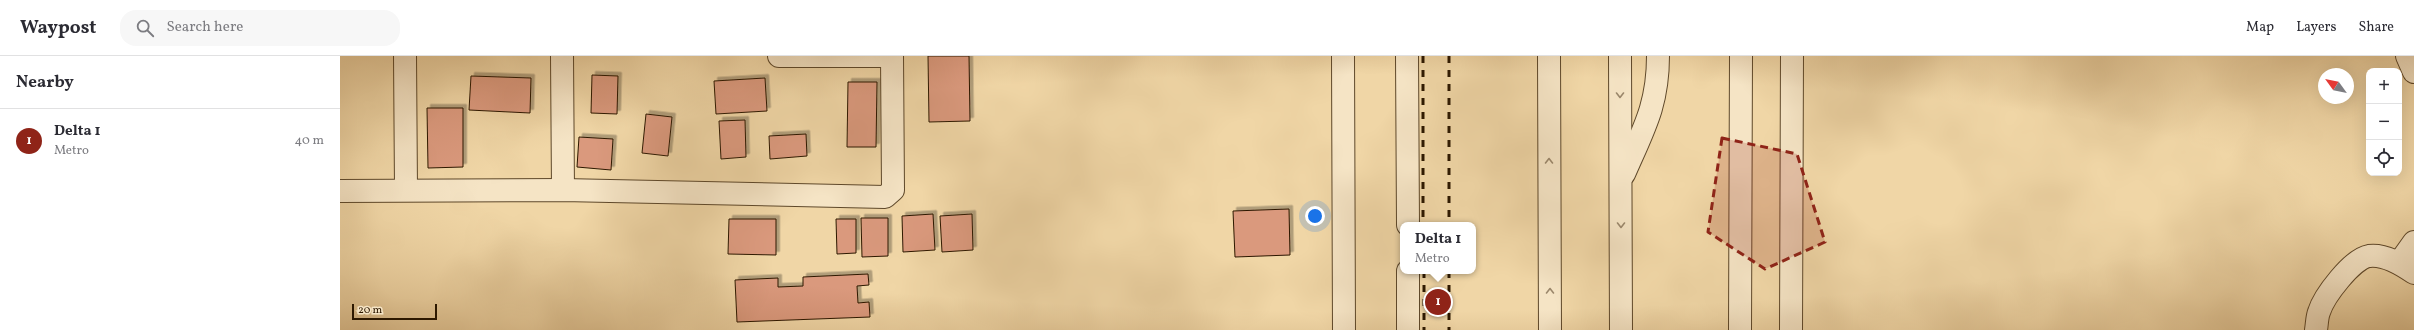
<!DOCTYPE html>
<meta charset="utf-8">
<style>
:root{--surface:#fff;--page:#f7f7f7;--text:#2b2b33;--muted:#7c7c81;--line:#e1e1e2;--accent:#8f2418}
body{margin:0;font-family:Vollkorn,serif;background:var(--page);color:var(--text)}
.controls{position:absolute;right:12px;top:12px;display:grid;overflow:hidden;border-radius:8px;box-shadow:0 4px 16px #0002}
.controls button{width:36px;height:36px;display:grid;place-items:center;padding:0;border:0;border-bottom:1px solid var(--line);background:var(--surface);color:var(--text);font:20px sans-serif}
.compass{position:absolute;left:1978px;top:12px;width:36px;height:36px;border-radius:50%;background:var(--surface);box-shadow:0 4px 16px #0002;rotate:303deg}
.scale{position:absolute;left:12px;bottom:10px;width:85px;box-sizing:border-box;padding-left:4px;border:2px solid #2d1800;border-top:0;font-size:11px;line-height:14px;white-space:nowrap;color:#2d1800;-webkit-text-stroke:3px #f5e4c5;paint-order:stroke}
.you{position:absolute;left:975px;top:160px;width:14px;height:14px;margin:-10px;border:3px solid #fff;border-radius:50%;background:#1a73e8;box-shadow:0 0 0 6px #1a73e833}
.badge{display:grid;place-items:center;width:26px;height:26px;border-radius:50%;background:var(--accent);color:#fff;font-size:13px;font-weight:700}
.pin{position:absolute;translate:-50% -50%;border:2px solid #fff;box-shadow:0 1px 4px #0006}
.popup{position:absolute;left:1060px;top:166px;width:76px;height:52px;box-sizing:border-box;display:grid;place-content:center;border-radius:8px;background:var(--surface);filter:drop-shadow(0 1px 3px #0005);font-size:13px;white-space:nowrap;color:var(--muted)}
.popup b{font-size:15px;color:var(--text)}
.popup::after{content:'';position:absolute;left:50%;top:100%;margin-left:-8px;border:8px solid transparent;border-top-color:var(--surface)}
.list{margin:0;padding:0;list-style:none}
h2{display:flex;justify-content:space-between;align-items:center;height:52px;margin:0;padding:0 16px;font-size:17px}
h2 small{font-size:13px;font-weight:400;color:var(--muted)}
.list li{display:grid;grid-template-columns:26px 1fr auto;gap:12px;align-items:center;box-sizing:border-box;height:64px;padding:0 16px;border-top:1px solid var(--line)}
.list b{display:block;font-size:15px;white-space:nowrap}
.list p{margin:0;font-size:13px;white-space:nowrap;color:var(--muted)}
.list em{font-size:13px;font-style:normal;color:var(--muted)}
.icon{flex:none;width:22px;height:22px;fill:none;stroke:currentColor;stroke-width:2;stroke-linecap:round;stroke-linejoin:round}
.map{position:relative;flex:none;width:2074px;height:274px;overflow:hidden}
header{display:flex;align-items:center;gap:24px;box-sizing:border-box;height:56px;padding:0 20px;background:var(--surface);border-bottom:1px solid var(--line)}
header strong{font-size:19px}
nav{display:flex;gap:22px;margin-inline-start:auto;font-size:14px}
.search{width:280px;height:36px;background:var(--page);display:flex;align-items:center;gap:10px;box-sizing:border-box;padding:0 14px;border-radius:16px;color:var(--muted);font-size:15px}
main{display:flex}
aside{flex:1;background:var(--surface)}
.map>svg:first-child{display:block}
</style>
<header>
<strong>Waypost</strong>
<div class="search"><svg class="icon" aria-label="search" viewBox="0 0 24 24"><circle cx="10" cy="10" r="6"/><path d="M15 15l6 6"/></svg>Search here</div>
<nav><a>Map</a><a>Layers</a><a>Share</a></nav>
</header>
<main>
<aside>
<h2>Nearby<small></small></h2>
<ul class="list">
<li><span class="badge">1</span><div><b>Delta 1</b><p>Metro</p></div><em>40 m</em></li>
</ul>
</aside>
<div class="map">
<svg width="2074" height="274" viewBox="0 0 2074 274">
<defs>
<filter id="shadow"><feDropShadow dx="3.5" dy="-3.5" stdDeviation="0" flood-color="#0004"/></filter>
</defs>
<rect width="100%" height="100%" fill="#f0d6a6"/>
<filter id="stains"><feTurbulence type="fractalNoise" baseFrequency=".005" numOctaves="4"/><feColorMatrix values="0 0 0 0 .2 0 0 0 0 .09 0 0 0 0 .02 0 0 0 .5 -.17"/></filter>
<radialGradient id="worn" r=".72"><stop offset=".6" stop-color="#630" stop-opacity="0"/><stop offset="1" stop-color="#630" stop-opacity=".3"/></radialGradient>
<g fill="#da997d" stroke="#2d1800" filter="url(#shadow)">
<path d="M588 0H629L630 65 589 66Z"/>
<path d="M252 19 278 20 277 58 251 57Z"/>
<path d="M131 20 191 22 190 57 129 54Z"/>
<path d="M425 22 427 55 376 58 374 25Z"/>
<path d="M508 26H537L536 91H507Z"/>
<path d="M87 52H123V111L88 112Z"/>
<path d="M306 58 332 61 328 100 302 97Z"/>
<path d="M405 64 406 101 381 103 379 65Z"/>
<path d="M466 78 467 100 430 103 429 80Z"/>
<path d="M239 81 273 83 271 114 237 111Z"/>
<path d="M949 153 950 199 895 201 893 155Z"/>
<path d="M593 158 595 194 563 196 562 160Z"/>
<path d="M632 158 633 194 602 196 600 160Z"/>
<path d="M521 162H548V200L522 201Z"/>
<path d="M389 163H436V199L388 198Z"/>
<path d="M496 163H516V197L497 198Z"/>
<path d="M528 218 529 229 517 230 518 247 529 246 530 261 397 266 395 224 438 222V231L463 230V221Z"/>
</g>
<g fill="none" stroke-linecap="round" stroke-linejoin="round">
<g stroke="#5e482a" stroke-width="24">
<g id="minor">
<path d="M65 0 66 133"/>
<path d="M222 0 223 134"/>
<path d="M439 0H552"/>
<path d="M1003 0 1004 274"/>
<path d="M1067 0 1068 169"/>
<path d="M2067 0 2074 16"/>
<path d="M0 135 223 134 545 141 553 134 552 0"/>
<path d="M2059 207 2074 186"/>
<path d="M1068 215V274"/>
<path d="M1400 274 1401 0"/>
<path d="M1451 274 1452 0"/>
<path d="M1976 274C1977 268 1977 261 1979 256 1984 240 2012 203 2029 200 2045 198 2061 208 2074 217"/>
</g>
</g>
<g stroke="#5e482a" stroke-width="24">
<g id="tertiary">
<path d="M1209 0 1210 274"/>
<path d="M1280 0 1281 274"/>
<path d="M1284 118C1303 74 1318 50 1318 0"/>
</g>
</g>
<use href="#minor" stroke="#f5e4c5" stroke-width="22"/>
<use href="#tertiary" stroke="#f5e4c5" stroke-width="22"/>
<g stroke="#2d1800" stroke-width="3" stroke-dasharray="7 7" stroke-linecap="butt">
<path d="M1083 0V169"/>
<path d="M1109 0V169"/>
<path d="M1084 215V274"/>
<path d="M1109 215V274"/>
</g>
</g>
<defs><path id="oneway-chevron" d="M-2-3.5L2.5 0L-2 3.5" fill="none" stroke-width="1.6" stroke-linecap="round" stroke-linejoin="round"/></defs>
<g stroke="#9b886c">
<use href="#oneway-chevron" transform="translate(1280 39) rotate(90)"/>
<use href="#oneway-chevron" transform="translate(1209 105) rotate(-90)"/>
<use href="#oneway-chevron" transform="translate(1281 169) rotate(90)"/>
<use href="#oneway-chevron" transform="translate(1210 235) rotate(-90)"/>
</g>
<path fill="#8f2418" fill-opacity="0.2" stroke="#8f2418" stroke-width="3" stroke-dasharray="8 5" stroke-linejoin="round" d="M1382 82 1457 98 1485 186 1425 213 1368 176Z"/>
<rect width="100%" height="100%" filter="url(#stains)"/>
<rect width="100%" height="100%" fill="url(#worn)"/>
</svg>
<div class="controls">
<button>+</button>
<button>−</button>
<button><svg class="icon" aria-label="locate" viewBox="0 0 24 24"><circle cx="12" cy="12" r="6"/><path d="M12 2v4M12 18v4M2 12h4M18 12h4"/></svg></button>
</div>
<svg class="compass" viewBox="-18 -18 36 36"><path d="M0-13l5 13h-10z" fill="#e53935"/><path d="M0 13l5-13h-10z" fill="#7c7c81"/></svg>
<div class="scale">20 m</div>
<div class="you"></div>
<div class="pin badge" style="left:1098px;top:246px">1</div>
<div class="popup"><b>Delta 1</b>Metro</div>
</div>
</main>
